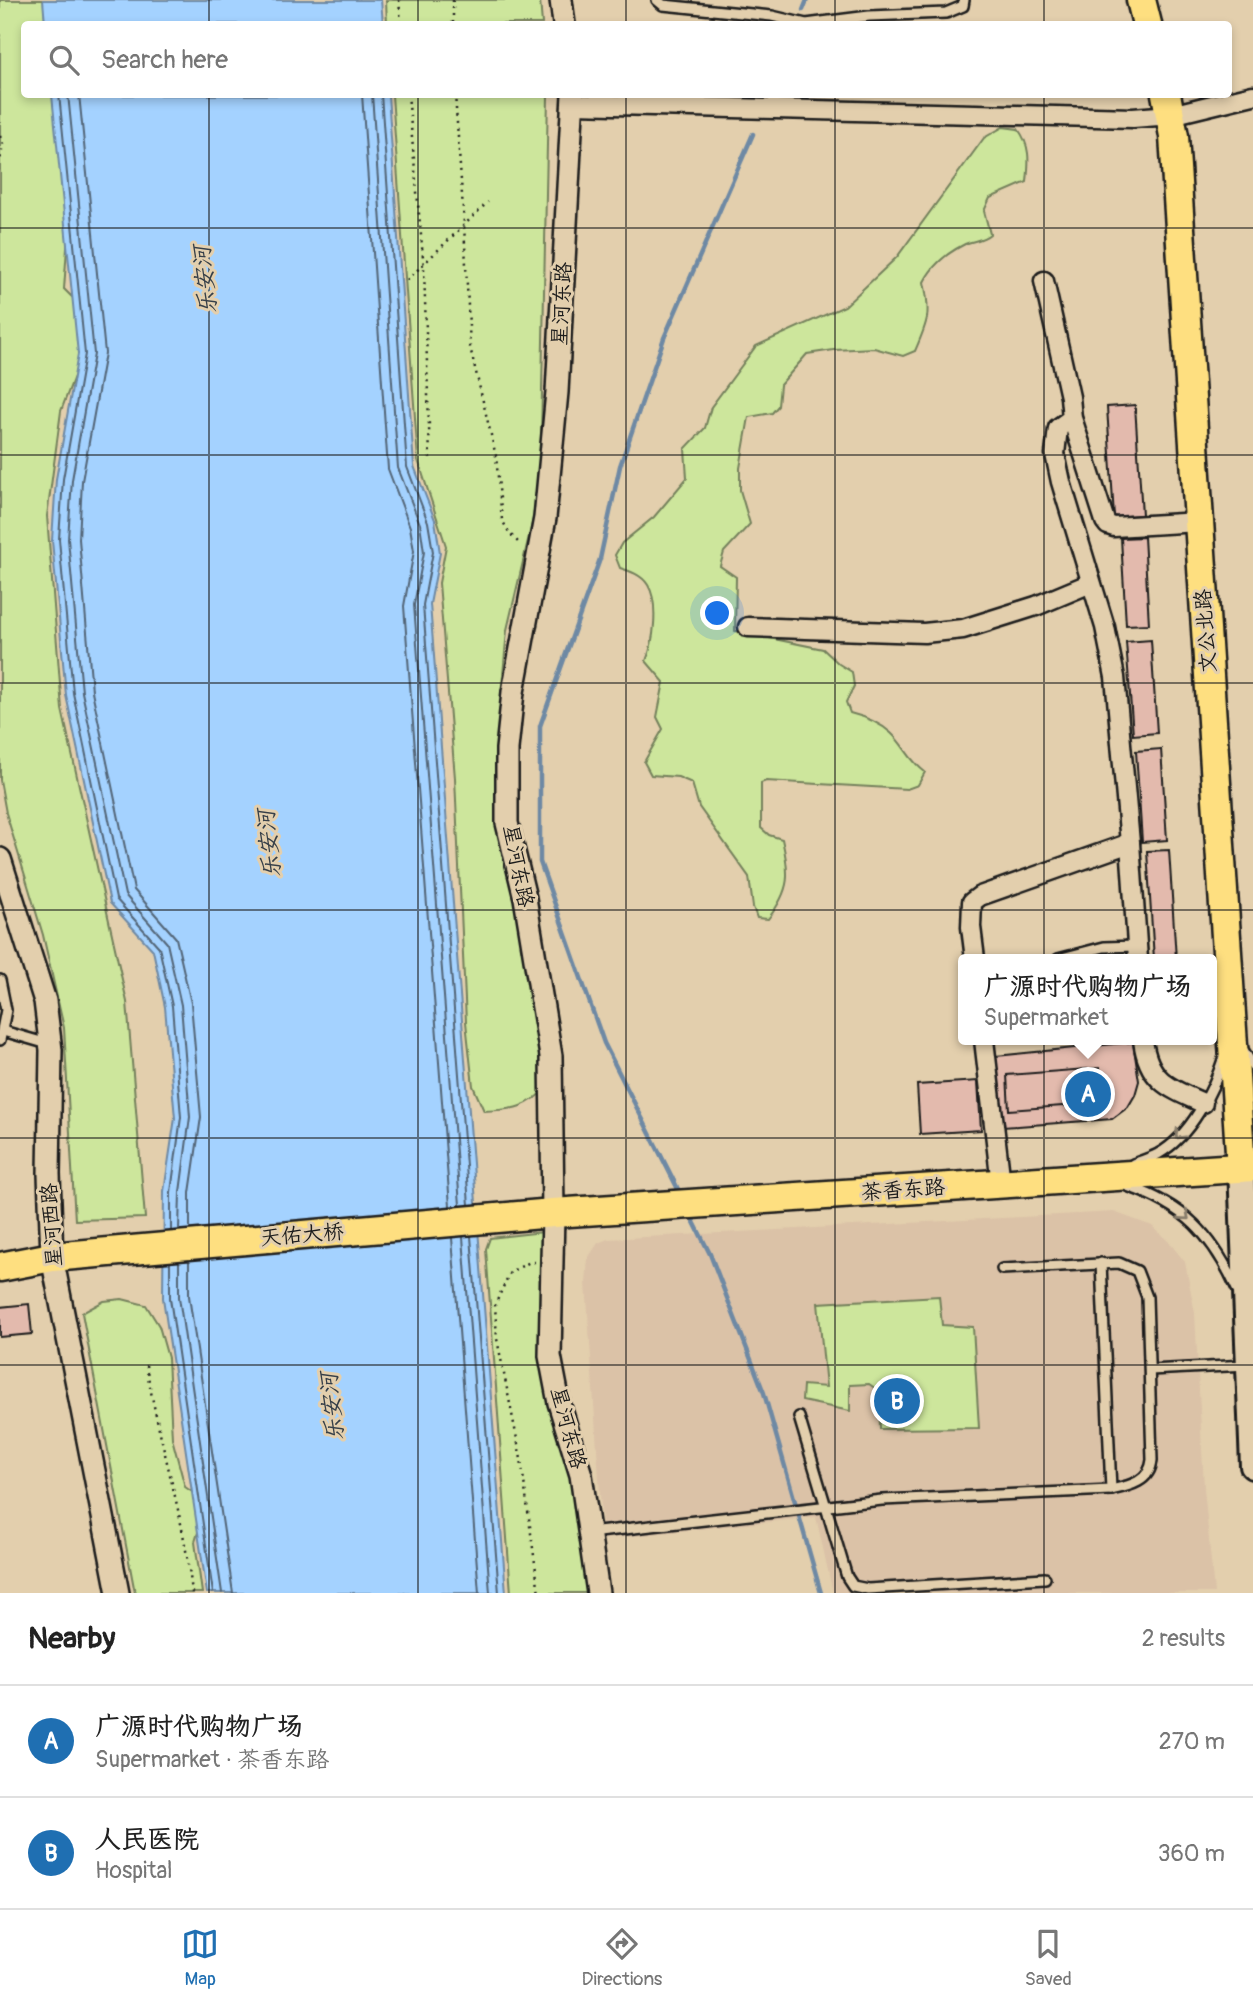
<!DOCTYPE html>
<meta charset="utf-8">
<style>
:root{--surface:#fff;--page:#f6f6f6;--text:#222;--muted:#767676;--line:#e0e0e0;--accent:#1f6fb2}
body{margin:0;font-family:Pangolin,"LXGW WenKai TC",sans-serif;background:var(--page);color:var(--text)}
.you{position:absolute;left:718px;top:614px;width:24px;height:24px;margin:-18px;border:5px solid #fff;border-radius:50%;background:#1a73e8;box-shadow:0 0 0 10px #1a73e833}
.badge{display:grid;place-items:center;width:46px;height:46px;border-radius:50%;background:var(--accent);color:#fff;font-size:23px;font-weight:700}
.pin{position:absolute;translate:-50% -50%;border:4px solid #fff;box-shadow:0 2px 7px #0006}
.popup{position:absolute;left:958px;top:954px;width:259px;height:91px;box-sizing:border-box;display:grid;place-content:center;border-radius:7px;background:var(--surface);filter:drop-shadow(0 2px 5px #0005);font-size:23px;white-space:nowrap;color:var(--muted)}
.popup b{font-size:26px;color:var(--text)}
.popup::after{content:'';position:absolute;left:50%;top:100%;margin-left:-14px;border:14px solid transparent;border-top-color:var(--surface)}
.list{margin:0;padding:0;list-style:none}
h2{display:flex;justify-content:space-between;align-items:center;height:91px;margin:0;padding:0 28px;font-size:30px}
h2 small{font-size:23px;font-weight:400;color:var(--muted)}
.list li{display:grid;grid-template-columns:46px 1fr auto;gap:21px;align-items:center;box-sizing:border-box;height:112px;padding:0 28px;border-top:2px solid var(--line)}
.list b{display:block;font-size:26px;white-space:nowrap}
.list p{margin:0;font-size:23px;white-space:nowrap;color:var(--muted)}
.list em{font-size:23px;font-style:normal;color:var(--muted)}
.icon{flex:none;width:38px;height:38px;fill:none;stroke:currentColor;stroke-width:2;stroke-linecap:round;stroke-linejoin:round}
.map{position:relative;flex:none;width:1253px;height:1593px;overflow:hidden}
.search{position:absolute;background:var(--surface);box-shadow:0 4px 10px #0003;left:21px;right:21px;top:21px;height:77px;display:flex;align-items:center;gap:18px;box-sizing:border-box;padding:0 24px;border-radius:7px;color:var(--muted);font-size:26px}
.sheet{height:315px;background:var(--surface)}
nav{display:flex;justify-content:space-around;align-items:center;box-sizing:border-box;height:98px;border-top:2px solid var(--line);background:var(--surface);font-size:19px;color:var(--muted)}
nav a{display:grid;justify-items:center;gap:4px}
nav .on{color:var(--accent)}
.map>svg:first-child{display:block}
</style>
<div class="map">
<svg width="1253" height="1593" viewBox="0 0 1253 1593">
<rect width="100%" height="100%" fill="#e3cfad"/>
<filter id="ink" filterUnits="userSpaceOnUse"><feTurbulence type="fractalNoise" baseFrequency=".0143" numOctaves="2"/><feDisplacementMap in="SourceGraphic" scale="14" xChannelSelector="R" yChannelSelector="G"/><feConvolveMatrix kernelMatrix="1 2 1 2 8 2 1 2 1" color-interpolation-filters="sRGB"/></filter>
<g filter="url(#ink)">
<path fill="#dbc2a7" d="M1114 1212 1152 1226 1169 1242 1185 1262 1195 1313 1204 1488 1214 1593H833L816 1517 603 1539 586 1283 588 1258 598 1243 608 1239Z"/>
<g fill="#cde69c" stroke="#74815c" stroke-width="2">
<path d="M0 0H62L68 24H24V94L60 95 71 193 64 289 81 306 85 347 61 411 47 516 62 709 127 1002 145 1218 75 1220 64 1028 43 935 6 813 0 780Z"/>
<path d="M386 0H540L542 24H387Z"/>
<path d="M392 95H548L540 489 507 630 499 721 498 816 515 897 548 1085C530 1108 512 1110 484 1111L473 1086 466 1022 455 778 439 583 446 546 418 460Z"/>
<path d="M1003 127 1018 129C1031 146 1029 162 1027 182L990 198 984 211 990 234C982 241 974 240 965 244 947 253 933 264 924 282 931 315 928 321 915 351L903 356 874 348 834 350 807 354 780 385 778 406 772 413 749 417 740 468V490L750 524 724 552 720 566 736 577 735 631 823 649 839 664 852 672 854 686 846 702 850 713C866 717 879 722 891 733 905 746 907 758 925 772L918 785 907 789 766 781 761 783V828L769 835 782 839C790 874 791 889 768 919L757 918 753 907 749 877 699 807 692 783 678 777 651 775 644 762 663 729 657 717 664 682 646 661C654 642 659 603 648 585 642 575 630 571 620 568L615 555 622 543 654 517 687 478 685 449 705 428 711 407 756 346 845 306 897 257 984 138Z"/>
<path d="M543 1232 545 1282 597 1593H511L486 1249 490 1238Z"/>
<path d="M939 1296 942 1325 973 1327 979 1428 880 1429 879 1391 869 1384 850 1385V1411L802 1401 803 1385 826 1387 818 1303Z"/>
<path d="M122 1299 146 1305 159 1326 168 1358 172 1438 185 1487 201 1498 202 1519 195 1542 202 1593H135L82 1313 104 1301Z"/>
</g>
<g fill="#a4d2ff" stroke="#6e89a4" stroke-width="2">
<path d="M43 0H381L383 24H45Z"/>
<path d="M52 95H388L414 466 435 520 440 553 430 604 506 1593H207L163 1298 164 1191 175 1118 165 1007 153 950 110 903 66 695 52 540 56 479 78 354Z"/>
</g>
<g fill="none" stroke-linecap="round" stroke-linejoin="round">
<g stroke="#526577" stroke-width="2">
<path d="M59 94 85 354 63 479 59 539 73 693 116 899 159 947 172 1006 181 1117 171 1192V1231"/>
<path d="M68 94 94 354 72 480 68 539 82 692 125 895 167 943 181 1005 190 1117 180 1192 179 1230"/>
<path d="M79 94 105 353 82 481 79 539 92 691 134 890 176 938 191 1003 201 1117 190 1193V1229"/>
<path d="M362 94 388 469 410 527 414 551 404 606 450 1206"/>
<path d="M372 94 398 468 420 524 424 552 414 605 460 1205"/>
<path d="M381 94 407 467 428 522 433 552 423 605 469 1205"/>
<path d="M471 1236 499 1593"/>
<path d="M463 1237 490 1593"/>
<path d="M452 1238 479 1593"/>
<path d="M189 1261V1296L233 1593"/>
<path d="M170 1262V1298L213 1593"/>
<path d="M179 1262V1297L222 1593"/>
</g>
<g stroke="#6e89a4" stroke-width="4.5">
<path d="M803 10 807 0"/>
<path d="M680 1193 604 1043 540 862V726L600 559 620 466 664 338 753 134"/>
<path d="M690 1214 710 1254 764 1393 821 1593"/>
</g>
</g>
<g fill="#e3baad" stroke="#1c1c1c" stroke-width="2">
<path d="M1135 405 1142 515 1114 517 1107 407Z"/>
<path d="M1144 537 1149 624 1126 625 1121 538Z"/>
<path d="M1151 640 1157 733 1133 735 1126 642Z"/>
<path d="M1161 749 1167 840 1142 842 1136 751Z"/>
<path d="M1169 850 1176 959H1154L1147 851Z"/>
<path d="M1133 1042 1139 1081 1135 1095 1128 1107 1112 1119 1003 1127 996 1056Z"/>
<path d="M1100 1068 1103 1103 1009 1110 1007 1075Z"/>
<path d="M978 1081 981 1130 920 1134 917 1085Z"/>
<path d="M29 1304 32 1334 0 1337V1307Z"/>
</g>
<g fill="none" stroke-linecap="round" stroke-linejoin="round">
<g stroke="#1c1c1c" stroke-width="14">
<g id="service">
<path d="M657 0 663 5 772 16 806 24 869 16 946 13 963 6 964 0"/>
<path d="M770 109 776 94"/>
<path d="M1058 959 1104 947 1137 946"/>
<path d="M0 980 6 1010 0 1040"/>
<path d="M3 1031 48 1044"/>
<path d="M1242 1048 1253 1066"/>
<path d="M1133 1164C1141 1161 1150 1158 1158 1154 1191 1136 1213 1091 1224 1057"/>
<path d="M1127 1186C1184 1205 1212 1234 1237 1289"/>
<path d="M1101 1263 1111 1490"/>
<path d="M1150 1370 1247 1365"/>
<path d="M799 1417 847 1577 853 1586 868 1589 1045 1578"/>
<path d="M589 1533 882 1500 1111 1490C1129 1486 1150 1482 1152 1460L1147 1297 1137 1271 1119 1263 1002 1269"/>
</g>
</g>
<g stroke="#1c1c1c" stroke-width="23">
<g id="minor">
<path d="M574 104 1133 118 1171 115 1253 95"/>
<path d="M1044 281 1070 397 1072 418 1105 521 1108 525 1114 527 1199 522"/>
<path d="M1072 418 1058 428 1055 454 1061 482 1105 627 1115 677 1130 843 1138 959"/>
<path d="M748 627 924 633 963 629 1036 606 1091 583"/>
<path d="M975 959 971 927 972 902 980 896 1130 843"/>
<path d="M984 1040 1001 1184"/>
<path d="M1143 1040C1148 1081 1169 1088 1203 1103"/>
</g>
</g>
<g stroke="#1c1c1c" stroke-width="26">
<g id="tertiary">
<path d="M561 0 564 24"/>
<path d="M573 94 557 392 545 518 513 692 507 749V823L525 898 551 1056 553 1213 550 1356 559 1403 581 1475 598 1593"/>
<path d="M0 859 45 1001 51 1050 49 1174 52 1257 118 1593"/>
</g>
</g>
<g stroke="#1c1c1c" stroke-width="30">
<path id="secondary" d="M1241 1168 1253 1466"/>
</g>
<g stroke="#1c1c1c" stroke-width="33">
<g id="primary">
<path d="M1141 0 1147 24"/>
<path d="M1166 94 1174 136 1241 1168"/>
<path d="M0 1267 52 1257 553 1213 1253 1167"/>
</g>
</g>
<g stroke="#1c1c1c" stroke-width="2.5" stroke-dasharray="2 5" stroke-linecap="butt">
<path d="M399 0 401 24"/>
<path d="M453 0V24"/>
<path d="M408 94 424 268 430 458"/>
<path d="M455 94 464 224 470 347 496 456 502 520 510 534 521 545"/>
<path d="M0 136 3 144 0 161"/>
<path d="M407 280 488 202"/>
<path d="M535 1262H530L510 1272 495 1305 497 1339 521 1459 539 1593"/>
<path d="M146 1365C159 1442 184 1515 192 1593"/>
</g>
<use href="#service" stroke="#e3cfad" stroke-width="9"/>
<use href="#minor" stroke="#e3cfad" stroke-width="18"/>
<use href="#tertiary" stroke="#e3cfad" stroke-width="21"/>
<use href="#secondary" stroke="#e3cfad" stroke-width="24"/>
<use href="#primary" stroke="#fedf80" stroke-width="28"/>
</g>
<defs><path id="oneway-chevron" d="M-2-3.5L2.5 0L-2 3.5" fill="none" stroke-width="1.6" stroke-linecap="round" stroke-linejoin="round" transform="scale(1.75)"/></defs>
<g stroke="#897e6c">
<use href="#oneway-chevron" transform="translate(1179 1135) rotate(135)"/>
<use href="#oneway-chevron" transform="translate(1185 1216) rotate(41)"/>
</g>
</g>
<path fill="none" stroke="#1c1c1c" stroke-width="2" stroke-opacity="0.55" d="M209 0V24M418 0V24M626 0V24M835 0V24M1044 0V24M209 94V1593M418 94V1593M626 94V1593M835 94V1593M1044 94V1593M0 228H1253M0 455H1253M0 683H1253M0 910H1253M0 1138H1253M0 1365H1253"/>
<g text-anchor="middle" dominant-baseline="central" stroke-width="6" stroke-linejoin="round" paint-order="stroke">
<g font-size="21" fill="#1c1c1c" stroke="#e3cfad">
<text transform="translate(562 304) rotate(-87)">星河东路</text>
<text transform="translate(1206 631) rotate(-94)">文公北路</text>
<text transform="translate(518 866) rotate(79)">星河东路</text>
<text transform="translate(903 1190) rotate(-4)">茶香东路</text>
<text transform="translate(52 1225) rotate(-94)">星河西路</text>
<text transform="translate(302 1235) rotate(-5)">天佑大桥</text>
<text transform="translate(568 1428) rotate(75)">星河东路</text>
</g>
<g font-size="23" font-style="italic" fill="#374049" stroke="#e3cfad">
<text transform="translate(205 280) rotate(-96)">乐安河</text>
<text transform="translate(269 844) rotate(-96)">乐安河</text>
<text transform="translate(332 1407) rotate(-96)">乐安河</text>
</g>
</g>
</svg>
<div class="you"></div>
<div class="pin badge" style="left:1088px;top:1094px">A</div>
<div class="popup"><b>广源时代购物广场</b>Supermarket</div>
<div class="pin badge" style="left:897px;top:1401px">B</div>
<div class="search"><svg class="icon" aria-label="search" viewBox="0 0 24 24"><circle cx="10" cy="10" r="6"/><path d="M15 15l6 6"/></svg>Search here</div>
</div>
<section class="sheet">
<h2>Nearby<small>2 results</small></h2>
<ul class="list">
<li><span class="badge">A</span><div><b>广源时代购物广场</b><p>Supermarket · 茶香东路</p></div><em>270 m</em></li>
<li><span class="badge">B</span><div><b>人民医院</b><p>Hospital</p></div><em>360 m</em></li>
</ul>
</section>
<nav>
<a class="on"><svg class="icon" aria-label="map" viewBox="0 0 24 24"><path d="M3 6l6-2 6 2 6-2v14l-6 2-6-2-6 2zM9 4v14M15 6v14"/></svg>Map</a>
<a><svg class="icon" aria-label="directions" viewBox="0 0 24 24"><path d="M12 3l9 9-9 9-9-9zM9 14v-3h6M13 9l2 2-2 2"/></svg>Directions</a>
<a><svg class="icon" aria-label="saved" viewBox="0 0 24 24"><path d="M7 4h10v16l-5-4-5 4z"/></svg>Saved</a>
</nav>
